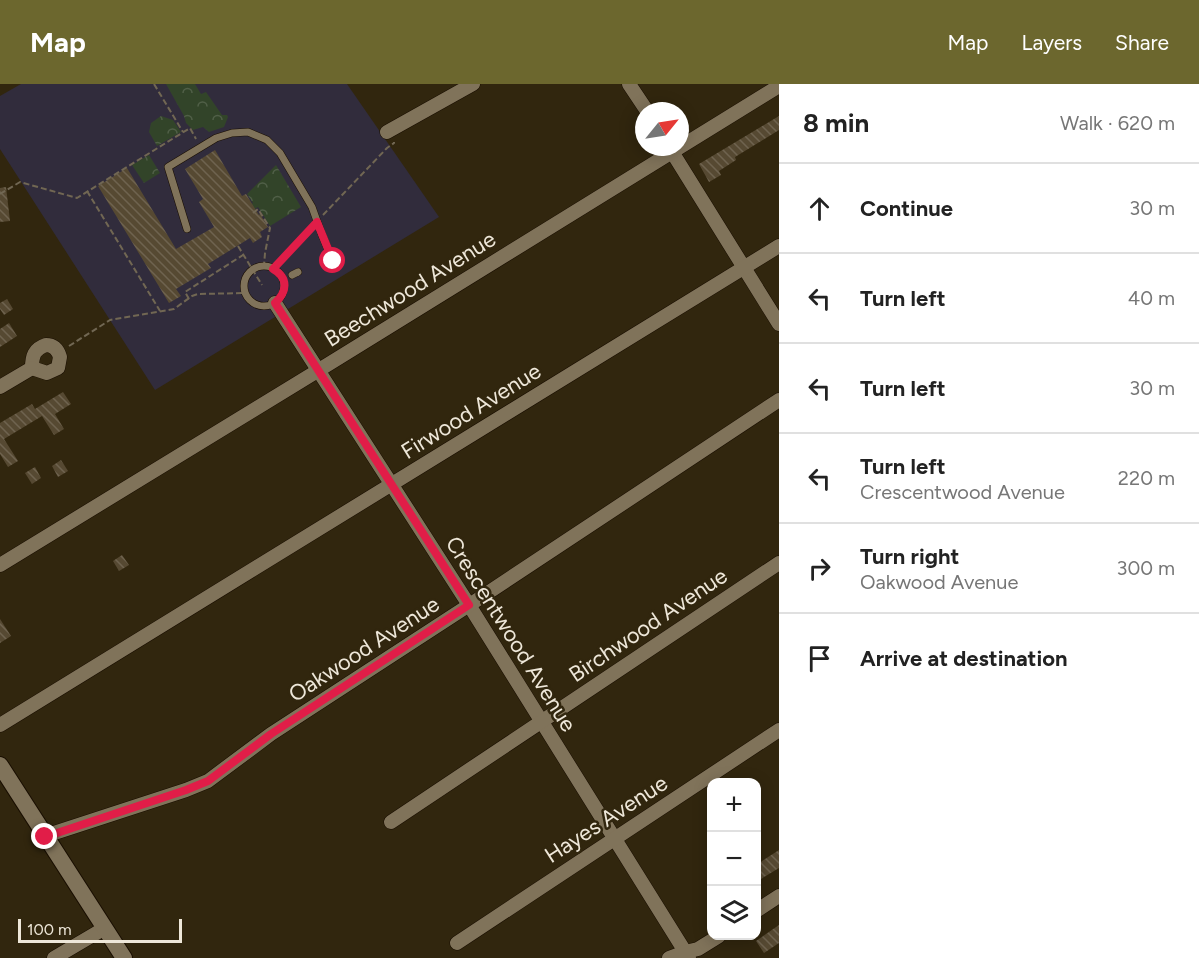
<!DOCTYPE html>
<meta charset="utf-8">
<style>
:root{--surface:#fff;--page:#f6f6f6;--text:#222;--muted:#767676;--line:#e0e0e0;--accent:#6c672e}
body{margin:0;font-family:Figtree,sans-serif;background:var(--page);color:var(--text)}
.controls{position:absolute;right:18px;bottom:18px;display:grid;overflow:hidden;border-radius:12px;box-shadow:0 3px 15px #0003}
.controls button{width:54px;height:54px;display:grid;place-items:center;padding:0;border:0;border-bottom:2px solid var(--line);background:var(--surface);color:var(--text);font:30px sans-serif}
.compass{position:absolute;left:635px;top:18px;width:54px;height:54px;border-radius:50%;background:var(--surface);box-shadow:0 3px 15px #0003;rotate:60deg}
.scale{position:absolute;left:18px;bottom:15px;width:164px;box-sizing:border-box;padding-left:6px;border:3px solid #eee7d9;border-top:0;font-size:16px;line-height:21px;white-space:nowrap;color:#eee7d9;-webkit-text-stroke:4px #31260e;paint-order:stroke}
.stop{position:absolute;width:18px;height:18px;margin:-14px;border:4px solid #e11d48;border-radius:50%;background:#fff}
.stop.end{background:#e11d48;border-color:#fff;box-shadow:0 2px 6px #0008}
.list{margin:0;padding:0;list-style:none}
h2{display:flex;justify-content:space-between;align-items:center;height:78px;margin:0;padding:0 24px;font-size:26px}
h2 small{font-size:20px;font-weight:400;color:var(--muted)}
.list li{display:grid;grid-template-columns:39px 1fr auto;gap:18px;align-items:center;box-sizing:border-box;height:90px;padding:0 24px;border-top:2px solid var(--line)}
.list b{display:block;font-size:22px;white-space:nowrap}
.list p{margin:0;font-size:20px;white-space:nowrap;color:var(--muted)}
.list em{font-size:20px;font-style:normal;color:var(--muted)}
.icon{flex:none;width:33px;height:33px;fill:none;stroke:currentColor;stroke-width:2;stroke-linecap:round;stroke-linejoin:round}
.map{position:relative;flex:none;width:779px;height:874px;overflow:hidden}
header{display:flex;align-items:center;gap:36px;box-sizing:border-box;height:84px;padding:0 30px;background:var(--accent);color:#fff}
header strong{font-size:28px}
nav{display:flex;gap:33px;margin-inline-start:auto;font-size:21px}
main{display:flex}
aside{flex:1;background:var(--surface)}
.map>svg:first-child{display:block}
</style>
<header>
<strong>Map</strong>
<nav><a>Map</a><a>Layers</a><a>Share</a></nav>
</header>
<main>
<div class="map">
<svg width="779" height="874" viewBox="0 0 779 874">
<defs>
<pattern id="forest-crowns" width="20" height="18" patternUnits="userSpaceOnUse" patternTransform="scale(1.5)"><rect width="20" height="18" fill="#324429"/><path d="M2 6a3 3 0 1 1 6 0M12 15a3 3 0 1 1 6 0" fill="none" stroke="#505f47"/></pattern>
<pattern id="building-back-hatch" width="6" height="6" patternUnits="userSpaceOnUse" patternTransform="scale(1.5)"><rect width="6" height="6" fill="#564932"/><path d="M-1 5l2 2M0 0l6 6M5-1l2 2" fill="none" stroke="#6f634f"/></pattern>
</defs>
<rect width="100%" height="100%" fill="#31260e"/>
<path fill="#312c3c" d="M21 0H347L439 133 155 306 0 65V12Z"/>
<g fill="url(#forest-crowns)">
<path d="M166 0H195L201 10 206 8 222 31H227L228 33 224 43 209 48 203 43 193 46 186 39 184 32Z"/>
<path d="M161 32 173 36 181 48 157 62 149 48 151 39Z"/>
<path d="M149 71 160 89 144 99 132 81Z"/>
<path d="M276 81 301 123 270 142 258 123 253 126 250 121 253 119 247 110Z"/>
</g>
<g fill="url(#building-back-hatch)">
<path d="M779 32V46L735 73 736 76 719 87 721 91 709 98 699 80Z"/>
<path d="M215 66 242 112 246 110 259 131 260 130 268 143 260 148 262 153 253 159 250 154 208 180 211 184 176 205 181 212 169 219 98 102 127 84 176 165 214 143 199 118 203 115 185 85Z"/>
<path d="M6 103 10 137 0 138V104Z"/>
<path d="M7 215 13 225 4 231 0 225V219Z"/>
<path d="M9 239 17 252 0 263V245Z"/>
<path d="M63 308 71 320 55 330 64 345 54 351 42 332 4 355 18 377 8 383 0 370V339L32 320 35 325Z"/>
<path d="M61 376 68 387 58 393 52 382Z"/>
<path d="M35 383 41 394 32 400 25 389Z"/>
<path d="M122 471 129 481 119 487 113 477Z"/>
<path d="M0 535 11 552 0 559Z"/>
<path d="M779 766V784L756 798V781Z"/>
<path d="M779 841V859L764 869 756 857Z"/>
</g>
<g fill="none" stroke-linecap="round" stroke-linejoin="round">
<g stroke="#190e00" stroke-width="8">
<g id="service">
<path d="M187 145 168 83 216 54 232 49 248 48 267 56 280 69 312 123 322 151 333 177"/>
<circle cx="264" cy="202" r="20"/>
<path d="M292 191 298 188"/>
</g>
</g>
<g stroke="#190e00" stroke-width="15">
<g id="minor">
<path d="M629 0 647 27"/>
<path d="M387 48 473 0"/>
<path d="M669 63 779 240"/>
<path d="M275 219 469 521 689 874"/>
<path d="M46 261C54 261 58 266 60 273L58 284 47 289 32 284C32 272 34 265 46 261Z"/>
<path d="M0 303 32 284"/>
<path d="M0 481 319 286 779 2"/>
<path d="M0 641 779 162"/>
<path d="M391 738 779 479"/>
<path d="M45 752 186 706 208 697 271 650 480 514 779 316"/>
<path d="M756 827 779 812"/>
<path d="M457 859 779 646"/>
<path d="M54 874 105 844"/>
<path d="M669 874 685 868 698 865 719 852"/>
</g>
</g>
<g stroke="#190e00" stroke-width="18">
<path id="tertiary" d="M0 681 124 874"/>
</g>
<g stroke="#716753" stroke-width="2" stroke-dasharray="6 3" stroke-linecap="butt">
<path d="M154 0 183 48"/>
<path d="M87 107 160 227"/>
<path d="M0 110 20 98 77 114 190 44 196 55"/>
<path d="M253 129 258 125 270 144 265 169 264 182"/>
<path d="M323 131 387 64 394 59V58"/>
<path d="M238 162 262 201"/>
<path d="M273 185 311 144"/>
<path d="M189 215 185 208 243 171"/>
<path d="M69 262 110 236 174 225 192 212 198 210 245 209"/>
</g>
<use href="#service" stroke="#80735a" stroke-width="7"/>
<use href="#minor" stroke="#80735a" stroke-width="14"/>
<use href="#tertiary" stroke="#80735a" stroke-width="16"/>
</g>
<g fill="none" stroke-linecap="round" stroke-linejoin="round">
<path stroke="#e11d48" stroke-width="8" d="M45 753 186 706 208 697 271 650 469 521 275 219C287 208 289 194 273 185L317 138 333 177"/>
</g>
<g text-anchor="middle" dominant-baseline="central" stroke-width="5" stroke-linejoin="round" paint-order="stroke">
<g font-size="22" fill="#eee7d9" stroke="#31260e">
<text transform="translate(410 205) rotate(-32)">Beechwood Avenue</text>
<text transform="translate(471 327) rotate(-32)">Firwood Avenue</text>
<text transform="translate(648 541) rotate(-34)">Birchwood Avenue</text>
<text transform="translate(511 550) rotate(58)">Crescentwood Avenue</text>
<text transform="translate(364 565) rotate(-33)">Oakwood Avenue</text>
<text transform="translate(606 735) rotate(-33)">Hayes Avenue</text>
</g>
</g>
</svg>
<div class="controls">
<button>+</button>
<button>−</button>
<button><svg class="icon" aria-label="layers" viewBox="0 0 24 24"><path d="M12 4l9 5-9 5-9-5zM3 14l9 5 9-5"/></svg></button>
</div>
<svg class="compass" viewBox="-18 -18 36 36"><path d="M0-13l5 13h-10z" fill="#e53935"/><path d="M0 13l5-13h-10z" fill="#767676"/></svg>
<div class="scale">100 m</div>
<div class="stop" style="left:333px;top:177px"></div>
<div class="stop end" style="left:45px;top:753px"></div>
</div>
<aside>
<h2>8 min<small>Walk · 620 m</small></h2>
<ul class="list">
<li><svg class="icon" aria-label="ahead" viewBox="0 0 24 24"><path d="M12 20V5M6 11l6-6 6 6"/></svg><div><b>Continue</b></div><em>30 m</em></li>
<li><svg class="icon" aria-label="left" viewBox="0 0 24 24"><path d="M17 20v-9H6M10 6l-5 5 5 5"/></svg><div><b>Turn left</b></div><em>40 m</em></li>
<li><svg class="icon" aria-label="left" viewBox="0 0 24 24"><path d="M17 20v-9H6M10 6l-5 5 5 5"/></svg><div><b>Turn left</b></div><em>30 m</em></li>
<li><svg class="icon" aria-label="left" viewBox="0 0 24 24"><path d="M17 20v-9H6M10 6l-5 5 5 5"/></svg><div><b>Turn left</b><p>Crescentwood Avenue</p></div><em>220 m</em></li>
<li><svg class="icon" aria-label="right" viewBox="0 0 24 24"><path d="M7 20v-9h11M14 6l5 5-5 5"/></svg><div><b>Turn right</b><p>Oakwood Avenue</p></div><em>300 m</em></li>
<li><svg class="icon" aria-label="arrive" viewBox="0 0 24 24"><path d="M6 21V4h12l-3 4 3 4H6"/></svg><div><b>Arrive at destination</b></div></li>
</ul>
</aside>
</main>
